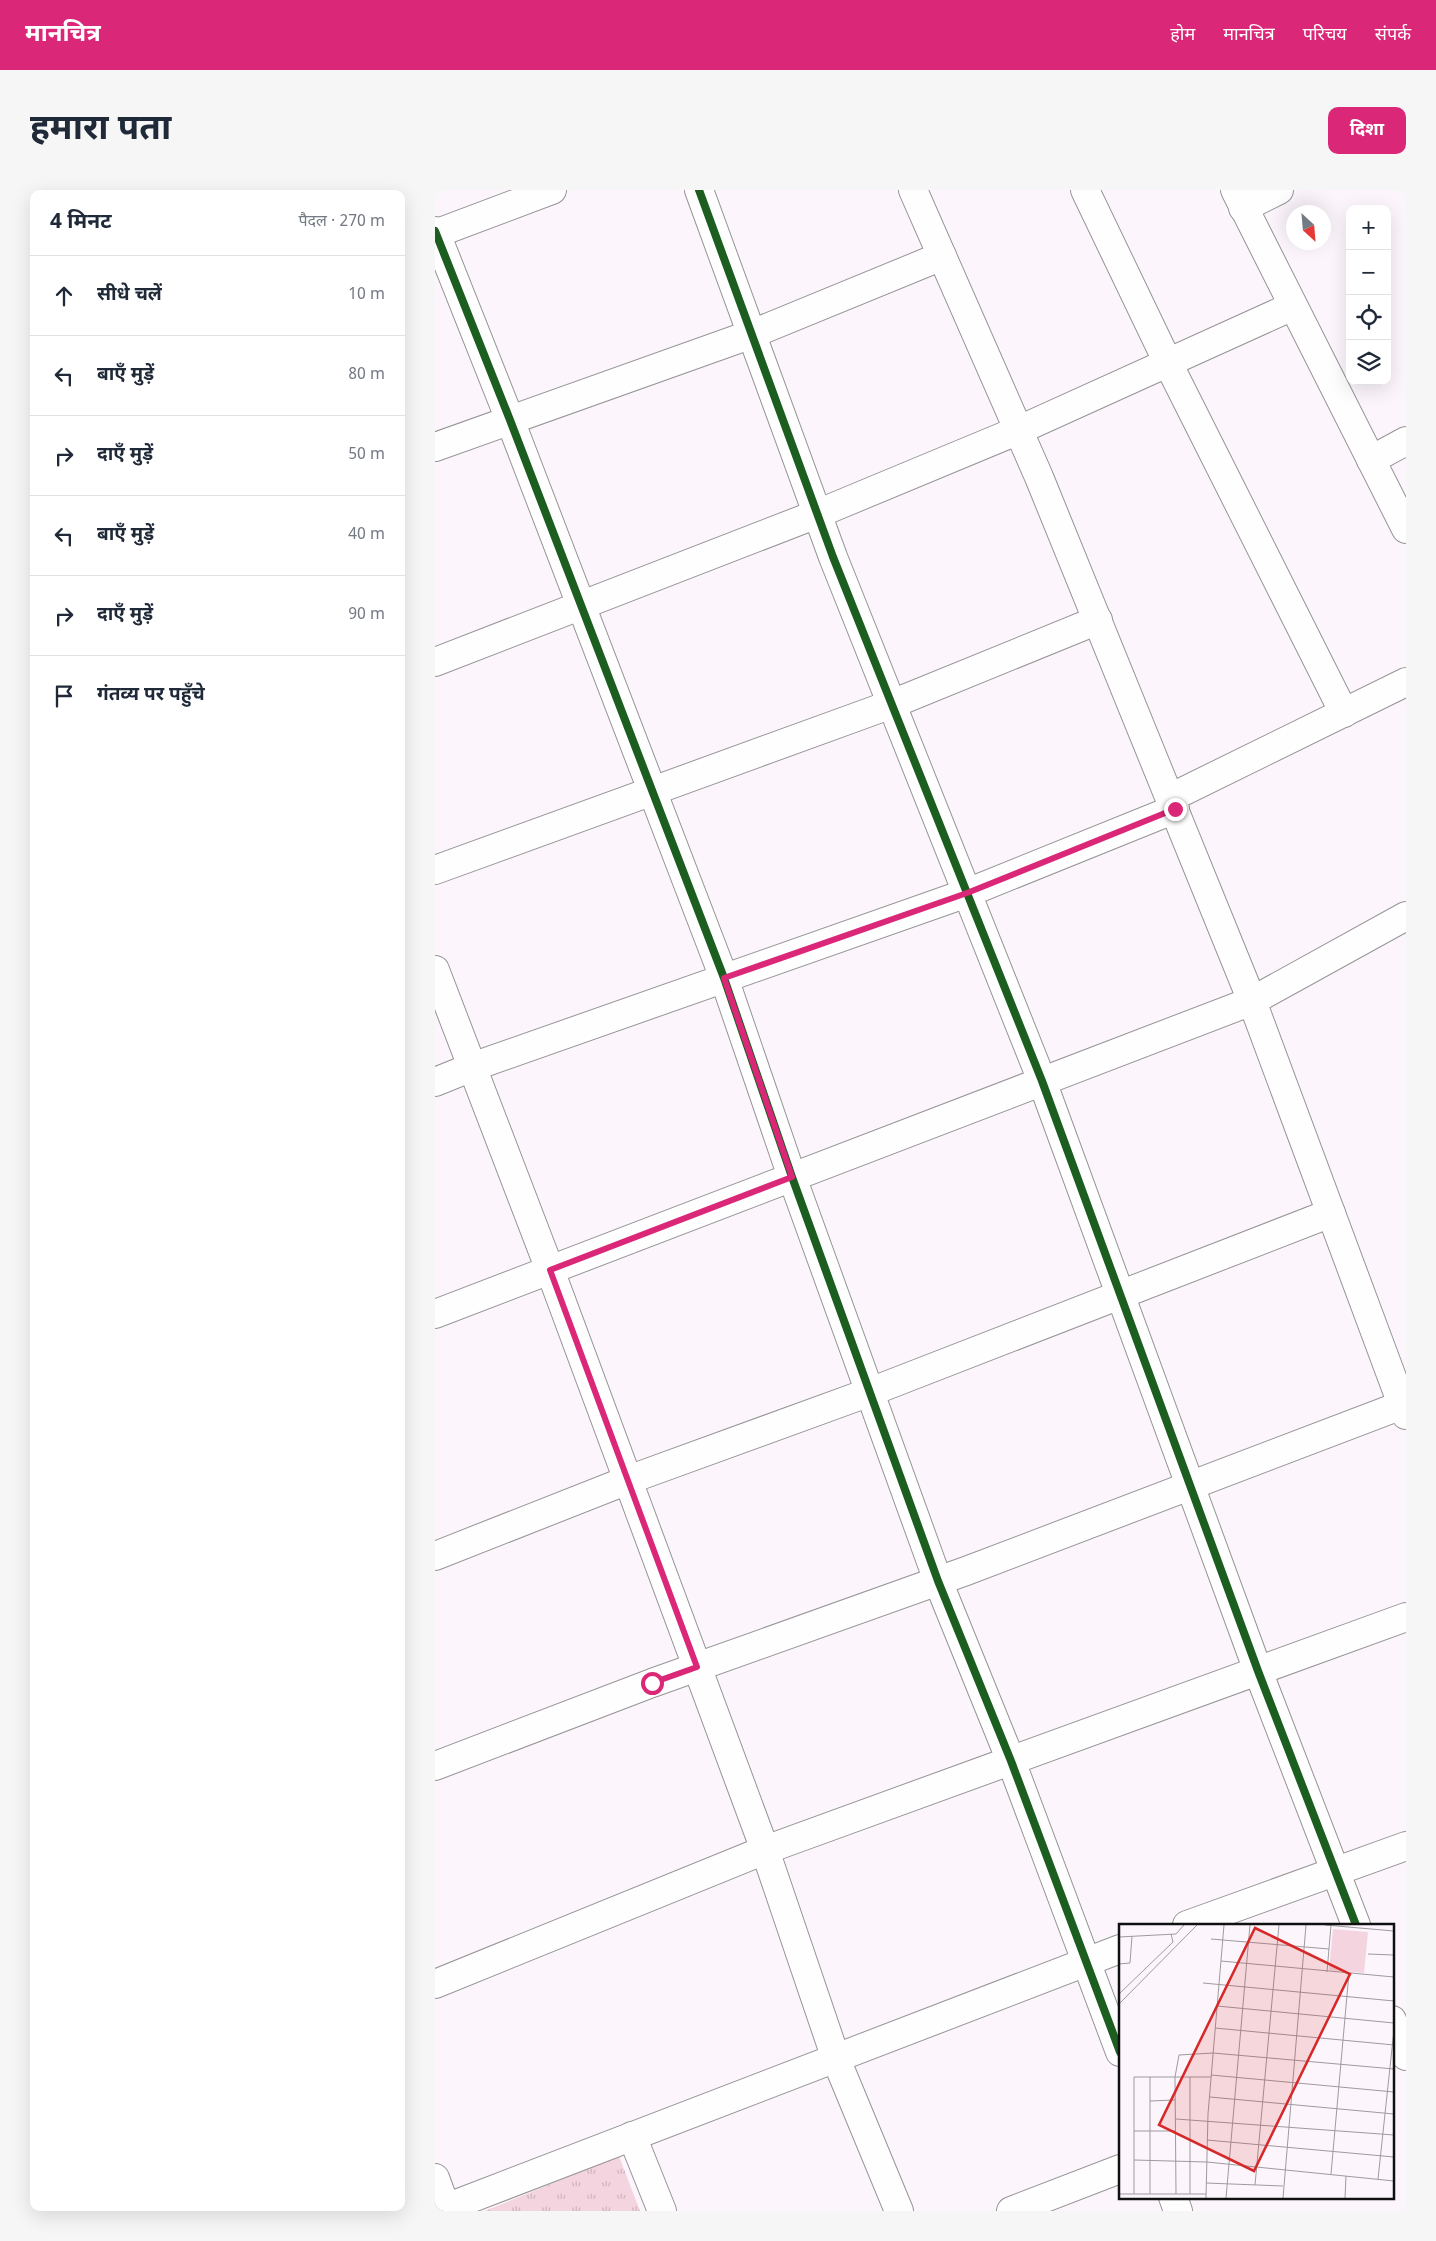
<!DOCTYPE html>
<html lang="hi">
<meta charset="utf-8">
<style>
:root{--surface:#fff;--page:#f6f6f7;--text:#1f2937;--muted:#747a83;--line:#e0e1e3;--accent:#db2777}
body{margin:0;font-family:Georgia,"Noto Sans Devanagari",serif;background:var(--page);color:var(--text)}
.controls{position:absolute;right:15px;top:15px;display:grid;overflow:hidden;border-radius:10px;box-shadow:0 5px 20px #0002}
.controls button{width:45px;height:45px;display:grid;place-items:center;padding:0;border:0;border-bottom:1px solid var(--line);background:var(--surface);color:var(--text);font:25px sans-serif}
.compass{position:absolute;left:851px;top:15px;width:45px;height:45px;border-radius:50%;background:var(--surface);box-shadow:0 5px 20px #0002;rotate:154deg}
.stop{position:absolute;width:15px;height:15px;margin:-11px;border:4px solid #db2777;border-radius:50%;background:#fff}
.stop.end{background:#db2777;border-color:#fff;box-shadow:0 1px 5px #0008}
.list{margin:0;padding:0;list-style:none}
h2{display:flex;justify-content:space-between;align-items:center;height:65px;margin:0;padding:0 20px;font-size:21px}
h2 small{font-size:16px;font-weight:400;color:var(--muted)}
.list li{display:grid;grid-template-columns:32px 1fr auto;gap:15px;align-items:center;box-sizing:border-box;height:80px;padding:0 20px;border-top:1px solid var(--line)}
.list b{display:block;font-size:19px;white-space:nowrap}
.list em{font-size:16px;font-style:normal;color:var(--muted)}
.icon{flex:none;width:28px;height:28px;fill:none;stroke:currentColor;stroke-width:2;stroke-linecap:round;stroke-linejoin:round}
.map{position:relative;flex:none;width:971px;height:2021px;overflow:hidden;border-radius:10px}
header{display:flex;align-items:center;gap:30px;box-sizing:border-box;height:70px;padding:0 25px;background:var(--accent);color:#fff}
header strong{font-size:24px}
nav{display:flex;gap:28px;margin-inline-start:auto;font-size:18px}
.intro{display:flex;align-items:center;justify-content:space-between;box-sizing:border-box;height:120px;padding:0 30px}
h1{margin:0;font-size:35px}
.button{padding:12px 22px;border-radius:10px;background:var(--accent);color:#fff;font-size:18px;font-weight:700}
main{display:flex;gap:30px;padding:0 30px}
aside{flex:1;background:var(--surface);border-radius:10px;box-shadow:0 5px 20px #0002}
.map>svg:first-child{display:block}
</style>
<header>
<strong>मानचित्र</strong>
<nav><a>होम</a><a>मानचित्र</a><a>परिचय</a><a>संपर्क</a></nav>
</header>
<div class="intro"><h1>हमारा पता</h1><a class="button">दिशा</a></div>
<main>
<aside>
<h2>4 मिनट<small>पैदल · 270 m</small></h2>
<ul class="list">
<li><svg class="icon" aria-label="ahead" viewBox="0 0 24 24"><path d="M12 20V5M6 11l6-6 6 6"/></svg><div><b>सीधे चलें</b></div><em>10 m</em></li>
<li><svg class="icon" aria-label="left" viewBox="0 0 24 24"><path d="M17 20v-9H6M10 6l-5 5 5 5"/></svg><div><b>बाएँ मुड़ें</b></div><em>80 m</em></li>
<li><svg class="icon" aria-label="right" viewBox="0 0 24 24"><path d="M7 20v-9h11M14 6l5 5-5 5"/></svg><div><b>दाएँ मुड़ें</b></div><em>50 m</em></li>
<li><svg class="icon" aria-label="left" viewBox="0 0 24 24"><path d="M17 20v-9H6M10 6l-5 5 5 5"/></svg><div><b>बाएँ मुड़ें</b></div><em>40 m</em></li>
<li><svg class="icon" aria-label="right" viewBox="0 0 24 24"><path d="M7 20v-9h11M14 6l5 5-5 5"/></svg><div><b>दाएँ मुड़ें</b></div><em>90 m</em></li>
<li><svg class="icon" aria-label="arrive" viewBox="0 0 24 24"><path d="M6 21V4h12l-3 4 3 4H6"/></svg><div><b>गंतव्य पर पहुँचे</b></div></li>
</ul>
</aside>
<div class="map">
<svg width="971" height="2021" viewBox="0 0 971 2021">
<defs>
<pattern id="park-tufts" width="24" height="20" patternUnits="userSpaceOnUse" patternTransform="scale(1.25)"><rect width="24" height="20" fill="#f4d4de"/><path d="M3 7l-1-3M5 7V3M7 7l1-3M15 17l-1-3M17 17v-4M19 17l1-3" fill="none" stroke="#d0b5bd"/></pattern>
</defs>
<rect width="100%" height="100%" fill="#fcf6fc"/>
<path fill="url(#park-tufts)" d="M184 1966 205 2021H50Z"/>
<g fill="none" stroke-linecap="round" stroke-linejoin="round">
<g stroke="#969496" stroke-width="30">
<g id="minor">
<path d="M264 0 398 367 607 891 823 1481 921 1735"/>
<path d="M478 0 604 287 817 811 971 1225"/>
<path d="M650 0 733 173 909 523"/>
<path d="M800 0 971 339"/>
<path d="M808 18 844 0"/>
<path d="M0 41 75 230 289 788 357 987 503 1391 576 1571 685 1862"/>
<path d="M0 44 117 0"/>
<path d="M0 257 317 144 507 66"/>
<path d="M936 270 971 251"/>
<path d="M0 472 382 324 584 240 858 116"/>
<path d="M735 608 971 492"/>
<path d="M0 680 457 514 663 430"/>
<path d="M0 780 115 1080 330 1660 401 1869 464 2021"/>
<path d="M0 892 37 877 532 703 740 619"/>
<path d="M0 1124 817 811 971 726"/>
<path d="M0 1366 193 1290 435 1202 896 1023"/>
<path d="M0 1576 217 1493 531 1381 967 1215"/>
<path d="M752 1735 971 1656"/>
<path d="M0 1794 330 1660 971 1427"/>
<path d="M957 1830 971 1866"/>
<path d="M197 1946 227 2021"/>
<path d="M0 1988 11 2018"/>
<path d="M738 2007 743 2021"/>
<path d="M3 2021 685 1759"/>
<path d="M576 2021 685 1979"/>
</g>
</g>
<use href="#minor" stroke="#fffeff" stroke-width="28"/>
<g stroke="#fff" stroke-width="11">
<g id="cycleway">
<path d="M264 0 398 367 607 891 823 1481 921 1735"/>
<path d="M0 41 75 230 289 788 357 987 503 1391 576 1571 685 1862"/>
</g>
</g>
<use href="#cycleway" stroke="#1b5e20" stroke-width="8"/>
</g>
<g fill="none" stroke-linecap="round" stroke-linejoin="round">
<path stroke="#db2777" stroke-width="6" d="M217 1493 262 1477 115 1080 357 987 289 788 532 703 740 619"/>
</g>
<g transform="translate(684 1734)">
<rect width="275" height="275" fill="#fcf6fc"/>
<path d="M214 5 249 8 245 49 210 46Z" fill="#f4d4de"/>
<path fill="none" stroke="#9e9a9e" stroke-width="1" d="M206 1 275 7M0 13 57 10 65 1M92 15 210 25M249 30 275 31M102 37 275 53M0 40 11 39 13 12M208 48 212 1M84 59 275 77M0 70 54 18 52 10M0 80 78 1M98 82 275 99M96 104 275 121M92 151 275 168M71 153V270M91 173 275 190M31 177 56 176M57 195 275 211M15 207H57M88 216 275 233M15 236 88 238 275 257M212 250 230 49M259 255 275 106M87 259 164 262M136 261 160 1M0 270H87M15 270V153H92M31 270V153M57 270 56 153 60 131 94 129 275 145M87 274 89 190 105 1M107 274 131 1M164 274 187 1M226 274 227 252"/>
<path fill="#d62828" fill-opacity="0.15" stroke="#d62828" stroke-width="2.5" d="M136 4 231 50 135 247 40 201Z"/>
<rect width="275" height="275" fill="none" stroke="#101010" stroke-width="2.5"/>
</g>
</svg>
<div class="controls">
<button>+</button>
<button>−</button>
<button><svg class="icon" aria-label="locate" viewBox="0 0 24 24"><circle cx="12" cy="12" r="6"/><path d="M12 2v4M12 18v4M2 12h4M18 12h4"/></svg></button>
<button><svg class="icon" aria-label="layers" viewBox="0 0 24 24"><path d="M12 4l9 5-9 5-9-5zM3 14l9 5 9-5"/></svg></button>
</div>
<svg class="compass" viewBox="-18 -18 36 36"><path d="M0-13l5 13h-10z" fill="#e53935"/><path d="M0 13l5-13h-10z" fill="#747a83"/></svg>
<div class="stop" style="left:217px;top:1493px"></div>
<div class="stop end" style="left:740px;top:619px"></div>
</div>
</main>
